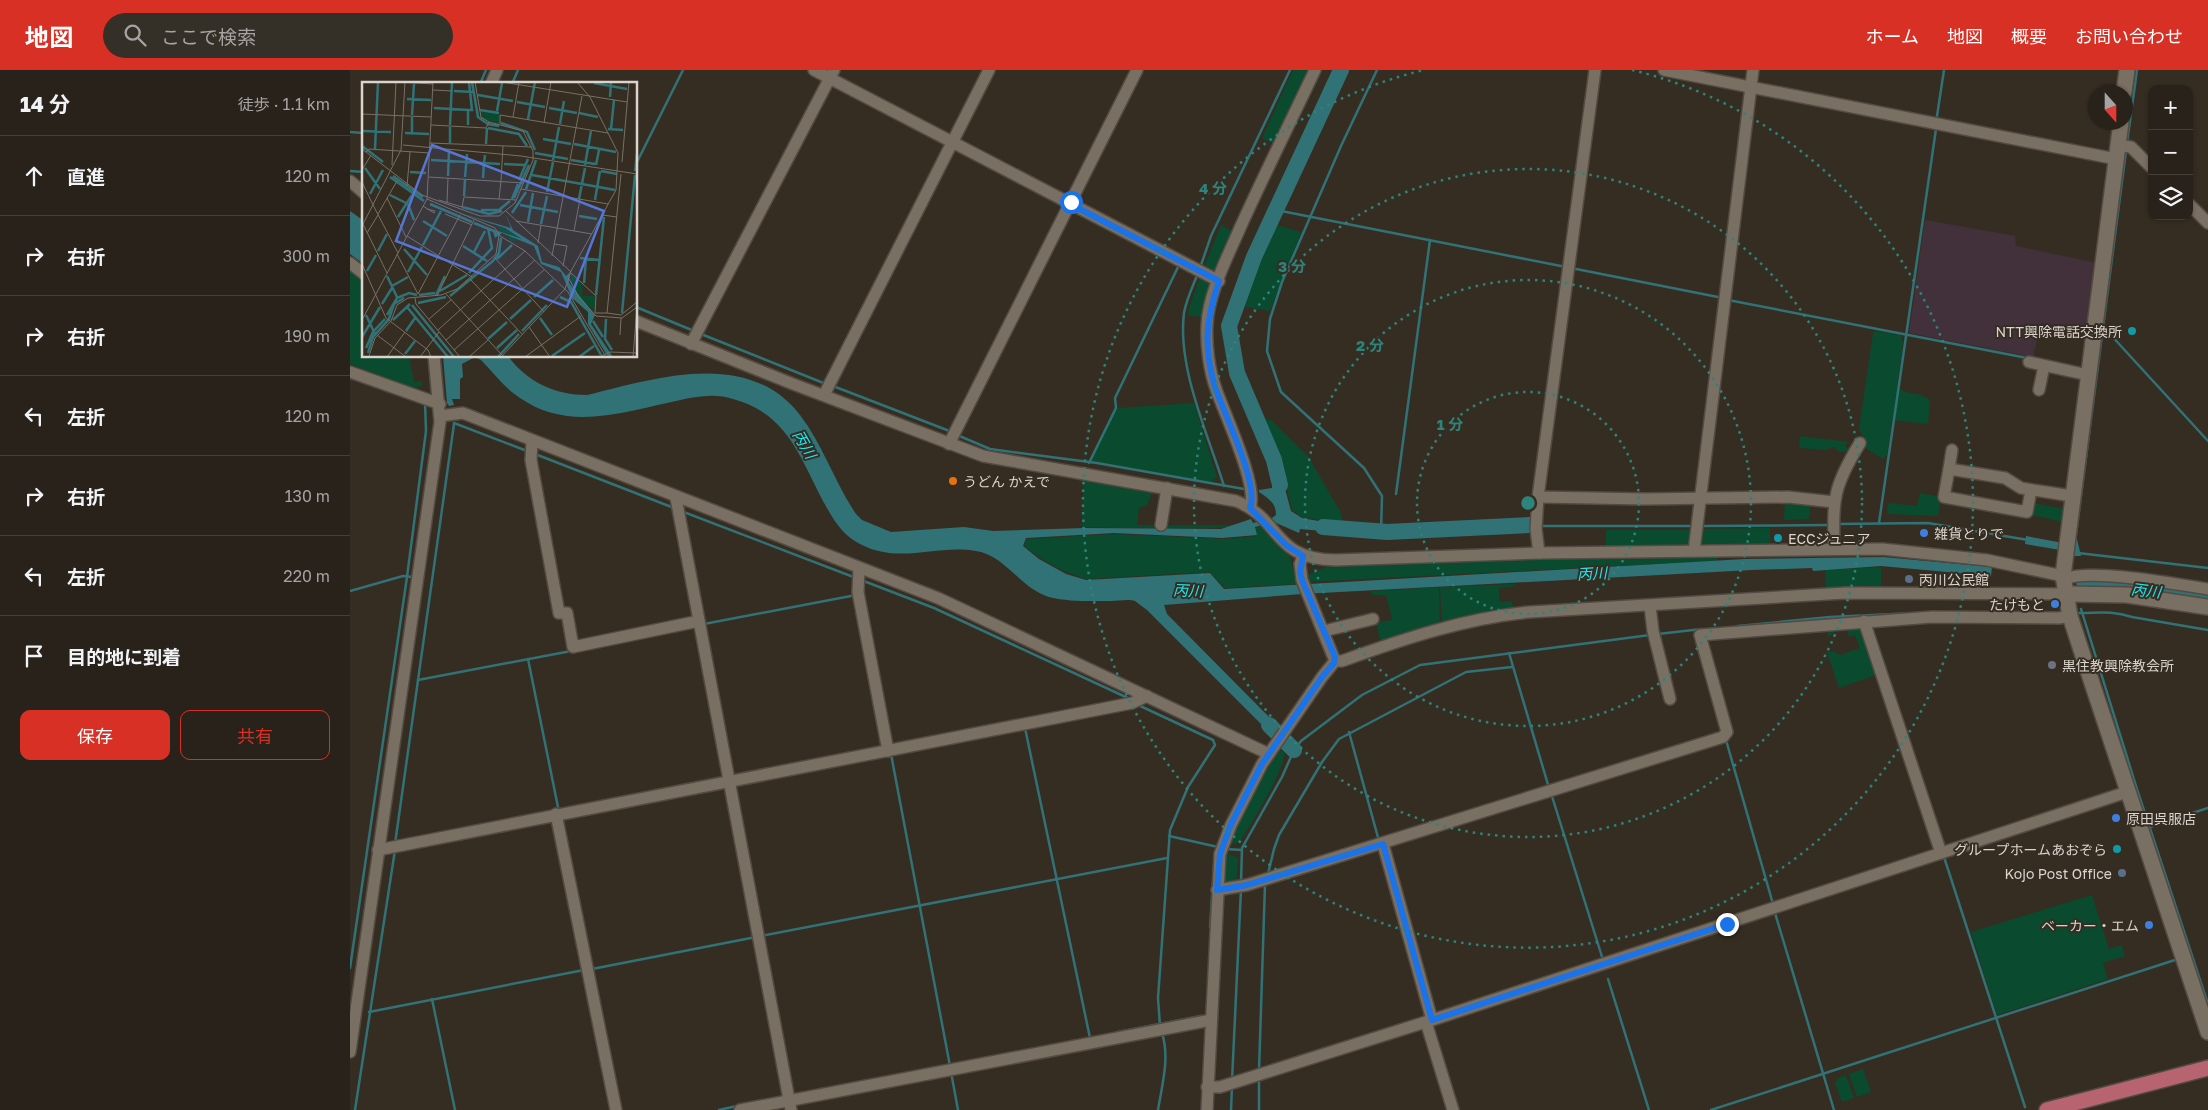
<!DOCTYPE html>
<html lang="ja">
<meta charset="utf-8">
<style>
:root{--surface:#28221a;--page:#342f27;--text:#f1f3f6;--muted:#a5a4a2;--line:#443f39;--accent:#d93025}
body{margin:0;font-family:"Golos Text","Noto Sans JP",sans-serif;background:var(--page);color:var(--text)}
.controls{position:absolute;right:15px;top:15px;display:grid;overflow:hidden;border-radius:10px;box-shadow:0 1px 4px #0004}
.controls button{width:45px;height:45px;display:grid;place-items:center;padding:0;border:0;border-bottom:1px solid var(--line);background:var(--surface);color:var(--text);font:25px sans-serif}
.compass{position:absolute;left:1738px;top:15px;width:45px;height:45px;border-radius:50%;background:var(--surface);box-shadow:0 1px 4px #0004;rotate:159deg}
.stop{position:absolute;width:15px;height:15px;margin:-11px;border:4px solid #1a73e8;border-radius:50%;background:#fff}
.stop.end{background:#1a73e8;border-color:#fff;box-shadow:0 1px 5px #0008}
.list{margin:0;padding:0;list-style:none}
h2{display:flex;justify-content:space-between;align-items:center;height:65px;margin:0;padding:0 20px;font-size:21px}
h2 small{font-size:16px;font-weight:400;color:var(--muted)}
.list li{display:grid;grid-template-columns:32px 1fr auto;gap:15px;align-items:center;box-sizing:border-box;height:80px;padding:0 20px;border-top:1px solid var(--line)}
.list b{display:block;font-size:19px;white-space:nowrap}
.list em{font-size:16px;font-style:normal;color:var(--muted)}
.actions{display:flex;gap:10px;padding:15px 20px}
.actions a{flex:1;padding:11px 0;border:1px solid var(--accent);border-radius:10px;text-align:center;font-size:18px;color:var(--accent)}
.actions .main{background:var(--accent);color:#fff}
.icon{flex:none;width:28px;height:28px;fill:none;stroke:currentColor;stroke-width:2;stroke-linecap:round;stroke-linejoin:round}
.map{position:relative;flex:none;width:1858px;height:1040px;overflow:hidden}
header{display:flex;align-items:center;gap:30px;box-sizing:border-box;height:70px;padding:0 25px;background:var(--accent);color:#fff}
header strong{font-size:24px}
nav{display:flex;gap:28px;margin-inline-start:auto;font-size:18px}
.search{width:350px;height:45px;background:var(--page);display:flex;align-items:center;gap:12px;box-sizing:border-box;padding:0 18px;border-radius:28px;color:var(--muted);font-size:19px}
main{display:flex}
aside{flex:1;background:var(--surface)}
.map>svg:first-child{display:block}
</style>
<header>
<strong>地図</strong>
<div class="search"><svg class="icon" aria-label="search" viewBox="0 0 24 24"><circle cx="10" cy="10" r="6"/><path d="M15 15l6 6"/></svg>ここで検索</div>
<nav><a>ホーム</a><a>地図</a><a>概要</a><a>お問い合わせ</a></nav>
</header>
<main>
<aside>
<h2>14 分<small>徒歩 · 1.1 km</small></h2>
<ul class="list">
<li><svg class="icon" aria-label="ahead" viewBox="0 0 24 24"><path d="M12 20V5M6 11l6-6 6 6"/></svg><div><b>直進</b></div><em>120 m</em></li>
<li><svg class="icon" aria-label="right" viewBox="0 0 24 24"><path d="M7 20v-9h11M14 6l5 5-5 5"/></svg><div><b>右折</b></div><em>300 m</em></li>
<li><svg class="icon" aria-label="right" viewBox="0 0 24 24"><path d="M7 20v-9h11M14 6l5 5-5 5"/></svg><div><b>右折</b></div><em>190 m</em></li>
<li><svg class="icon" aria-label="left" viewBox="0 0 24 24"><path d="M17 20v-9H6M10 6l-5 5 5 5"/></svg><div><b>左折</b></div><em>120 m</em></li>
<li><svg class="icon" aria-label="right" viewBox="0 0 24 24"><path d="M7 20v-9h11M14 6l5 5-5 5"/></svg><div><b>右折</b></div><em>130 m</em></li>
<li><svg class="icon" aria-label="left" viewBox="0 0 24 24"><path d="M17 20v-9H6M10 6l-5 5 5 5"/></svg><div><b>左折</b></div><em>220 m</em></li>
<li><svg class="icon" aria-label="arrive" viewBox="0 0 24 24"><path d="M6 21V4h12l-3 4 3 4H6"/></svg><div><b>目的地に到着</b></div></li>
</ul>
<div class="actions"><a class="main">保存</a><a>共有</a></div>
</aside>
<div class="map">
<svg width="1858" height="1040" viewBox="0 0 1858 1040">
<rect width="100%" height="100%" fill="#362d22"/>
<path fill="#42313b" d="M1575 150 1665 166 1666 176 1747 193 1738 263 1691 253 1683 287 1559 263Z"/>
<g fill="#0a4a2e">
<path d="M943 0H962L926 75 912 68Z"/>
<path d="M871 155 882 161 864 204 853 199Z"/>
<path d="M927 155 951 162 950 166 920 241 896 237 894 235 913 184Z"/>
<path d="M0 197 14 208V286H59L64 312 72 311V316L63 318 0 294Z"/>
<path d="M850 207 862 212 852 247 838 245 839 238Z"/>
<path d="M1525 261 1551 265 1553 273 1547 316C1554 326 1571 321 1580 330L1578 354 1542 350 1537 385 1533 389 1512 376 1513 367 1509 359 1523 263Z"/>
<path d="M844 333 867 407 861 412 741 391 767 338Z"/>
<path d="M911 350H921L958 386 990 441 993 454 952 447 942 440 932 399Z"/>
<path d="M1450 366 1499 372 1495 375 1499 381 1488 382 1485 377 1475 380 1449 378Z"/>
<path d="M734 411 802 423 797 435 789 438 787 455H885L871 458 817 459 732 457Z"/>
<path d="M1570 423 1591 427 1588 446 1537 444 1538 433 1567 436Z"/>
<path d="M1435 429 1461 431 1459 449 1434 450Z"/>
<path d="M1683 433 1715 439 1713 452 1682 445Z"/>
<path d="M911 456 938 481 948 514 874 518 860 502 736 509C712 502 693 491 674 476L676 469 764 464 876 469 907 466 905 458Z"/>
<path d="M1420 458V476H1349L1348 459Z"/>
<path d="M1256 460H1343L1339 477 1256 478Z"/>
<path d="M1367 486V491L957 512 955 506 978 496 1250 487Z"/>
<path d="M1531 497V517L1476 522 1475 500Z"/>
<path d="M1166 514 1162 517 1149 518V532L1162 531 1163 537 1135 542 1092 555 1090 517Z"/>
<path d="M1089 517 1090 556 1031 573 1026 552 1042 550 1036 525H1022L1021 521Z"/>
<path d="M1512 553 1529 604 1489 618 1477 582H1485L1490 585 1510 578 1505 565 1499 567 1496 558 1484 561 1480 566H1478L1477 556Z"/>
<path d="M934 677C940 694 900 755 890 772L877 776 919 693Z"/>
<path d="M876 783 888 788 886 815 871 817 874 784Z"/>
<path d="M1742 825 1759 879 1772 875 1775 886 1753 893 1758 909 1647 945 1621 862Z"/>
<path d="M1513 999 1521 1022 1507 1027 1499 1004Z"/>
<path d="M1496 1005 1504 1028 1492 1032 1485 1014 1488 1008Z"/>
</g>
<g fill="#317276">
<path d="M0 141 14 151V194L0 184Z"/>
<path d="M93 286H158C177 312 205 325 237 325 306 308 398 278 450 345 473 375 485 413 506 444L512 450 541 462 614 457 643 461 734 458 871 459 901 449 903 453 922 448 926 445C926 433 918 428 909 422V420L922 418V394L928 393 941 441 952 448 995 456V463L950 459 949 463 924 452 905 457 907 465 872 468 764 463 676 468 673 476 689 489 716 504 736 510 860 503 874 519 1395 489 1533 487 1642 497 1641 506 1531 496 1463 501 1462 498 1402 500 952 524 814 535 817 544 925 653 929 660 924 664 916 659 797 540C794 538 788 533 785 531 779 529 768 531 761 531 740 531 719 532 699 527 671 519 655 485 626 481 586 474 550 495 510 474 492 465 483 449 473 431 449 385 437 344 383 329 362 322 339 328 317 333 268 344 216 360 170 328 154 318 144 303 131 290L125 287 112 294 113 307 110 309V329H102L104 335 99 336 97 333Z"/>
<path d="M1676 466 1708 472V477L1722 478 1724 468 1727 469 1731 486H1724L1722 482 1675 474Z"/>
</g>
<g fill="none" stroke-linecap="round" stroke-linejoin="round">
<g stroke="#317276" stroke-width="2.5">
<path d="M1027 0 991 76 932 212 920 249 917 281 931 322 1014 398 1032 426 1031 462"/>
<path d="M130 14 136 0"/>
<path d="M162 14 168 0"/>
<path d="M1587 46 1594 0"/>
<path d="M0 62 14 63"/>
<path d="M1777 73 1787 0"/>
<path d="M286 94 333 0"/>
<path d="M0 101 14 102"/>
<path d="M926 140 1216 197"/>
<path d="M850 198 861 166 940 0"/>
<path d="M1221 198 1373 228"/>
<path d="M848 203C843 216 836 230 834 243 827 298 858 364 874 416"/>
<path d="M1378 230 1677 288"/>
<path d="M286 237 344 261"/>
<path d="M1759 263 1858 371"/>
<path d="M351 264 476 314"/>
<path d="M483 316 602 362"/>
<path d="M104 353 177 381"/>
<path d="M607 365 640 379 747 393 894 419"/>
<path d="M185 384 324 438"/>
<path d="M739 393 766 338 765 328 829 195"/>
<path d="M1046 424 1080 170"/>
<path d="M331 441 506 508"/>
<path d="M1529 453 1586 59"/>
<path d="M1487 454 1578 453 1678 470"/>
<path d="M1190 456H1344"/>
<path d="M1350 456 1479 455"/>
<path d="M1725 472 1776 81"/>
<path d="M1728 483 1858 498"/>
<path d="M511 510 584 538 780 629"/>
<path d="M0 521 53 506 62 507"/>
<path d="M1731 539 1786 716 1858 934"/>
<path d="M1727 543C1749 543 1761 540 1782 547L1858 560"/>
<path d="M354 554 506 525"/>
<path d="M1388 556 1480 547 1564 543"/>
<path d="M1308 564 1352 559"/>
<path d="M1159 583 1199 718"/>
<path d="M178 589 209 742"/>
<path d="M68 610 221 581"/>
<path d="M786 634 863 670 865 675 838 717 820 760 808 928 810 956"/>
<path d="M675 658 740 968"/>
<path d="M999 662 1029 771"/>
<path d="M1376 670 1423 834"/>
<path d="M541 684 600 996"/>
<path d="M1201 723 1253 890"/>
<path d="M1800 757 1858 738"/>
<path d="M819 766 868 777"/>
<path d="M45 774 104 354"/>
<path d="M876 779 892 780"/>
<path d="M1594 787 1675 1037"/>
<path d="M918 804 924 779 929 765 972 692 989 669 1116 602 1162 597"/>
<path d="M891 813 892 778 932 707 944 680 951 671 1012 625 1070 595 1300 565"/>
<path d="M1425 843 1484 1040"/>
<path d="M860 857 864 795"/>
<path d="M411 866 817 788"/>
<path d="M0 898 57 507 76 361 75 332"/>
<path d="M242 899 406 867"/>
<path d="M1258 909 1299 1040"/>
<path d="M82 929 105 1040"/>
<path d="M19 942 234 900"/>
<path d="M768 962 851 946"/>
<path d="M909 1001 915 814"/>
<path d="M601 1002 608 1040"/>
<path d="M909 1009V1040"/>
<path d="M882 1011 891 819"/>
<path d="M5 1040 45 780"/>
<path d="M369 1040 387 1036"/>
<path d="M808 1040C812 1015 820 988 812 963"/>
<path d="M881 1040 882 1016"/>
<path d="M1361 1040 1828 889"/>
</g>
<g stroke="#317276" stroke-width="16">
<path d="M930 415 924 390 887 303 879 256 904 187 991 0"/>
<path d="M973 457 1037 462 1179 455"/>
<path d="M1734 512 1794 517 1858 527"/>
<path d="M919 655 944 680"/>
</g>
<g stroke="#534a41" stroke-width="14">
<g id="street">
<path d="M464 0 869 211"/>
<path d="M1314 0 1766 89"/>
<path d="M141 14 147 0"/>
<path d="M1768 75 1781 77 1802 98"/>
<path d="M0 111 14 123"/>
<path d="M1839 134 1858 153"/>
<path d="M0 193 14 204"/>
<path d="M286 251 443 314 633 386 886 431C933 450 921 489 986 490L1189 483 1532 479 1637 490 1713 506"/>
<path d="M341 274 484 0"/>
<path d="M1679 292 1738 305"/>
<path d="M0 302 90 334"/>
<path d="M1689 320 1694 296"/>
<path d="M474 325 639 0"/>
<path d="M90 346 113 343 588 528 919 684"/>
<path d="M182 371 181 390 209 543H217L223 577 349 551"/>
<path d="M599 374 787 0"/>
<path d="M1599 399 1602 380"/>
<path d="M1681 420 1677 442 1594 427 1599 399 1655 408 1671 418 1722 426"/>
<path d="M1188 427 1296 429 1438 427 1484 432"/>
<path d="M326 428 441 1040"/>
<path d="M900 438C909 416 874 343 866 319 859 300 856 275 857 255 858 224 878 186 890 158 914 105 940 53 965 0"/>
<path d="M811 455 817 418"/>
<path d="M1484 479C1483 428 1483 417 1510 373"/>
<path d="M1344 481 1403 0"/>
<path d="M1189 483 1186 459 1188 427 1245 0"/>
<path d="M509 498 508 522 538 681"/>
<path d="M1714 509C1741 498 1826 514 1858 519"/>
<path d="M1300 536 1303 561 1320 629"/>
<path d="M1514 551 1591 783"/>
<path d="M974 561 1023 549"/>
<path d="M985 591H992C1053 569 1116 548 1180 542L1495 523 1716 524"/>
<path d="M206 744 266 1040"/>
<path d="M1033 774 1082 950"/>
<path d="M28 780 782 633 797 626"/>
<path d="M867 820 897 815 1373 667 1377 662 1350 565 1582 547 1709 548 1720 546"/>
<path d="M1076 952 1103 1040"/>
<path d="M0 982 90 352 84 286"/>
<path d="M857 1017H870L1082 950 1777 722"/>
<path d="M390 1040 861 950"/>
<path d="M857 1040 870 784 881 755 912 694 972 607 985 591 952 510 950 494 953 486"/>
</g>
</g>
<g stroke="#534a41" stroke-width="18">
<g id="secondary">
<path d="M1774 22 1777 0"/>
<path d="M1771 52 1713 506 1720 546 1737 598 1858 962"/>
<path d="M1716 524 1777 525 1858 537"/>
</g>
</g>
<g stroke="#534a41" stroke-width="18">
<path id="primary" d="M1697 1040 1858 998"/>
</g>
<use href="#street" stroke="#7a6f63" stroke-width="11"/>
<use href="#secondary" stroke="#7a6f63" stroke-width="15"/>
<use href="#primary" stroke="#b76470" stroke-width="15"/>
</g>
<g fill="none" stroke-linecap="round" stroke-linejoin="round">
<path stroke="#1a73e8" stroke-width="6" d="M721 132 720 134 869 211C856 250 853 276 865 317 873 342 910 414 900 438L936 475 953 486 950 502 952 510 985 587 984 593 972 607 912 694 881 754 870 784 867 820 897 815 1033 774 1082 950 1377 854"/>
</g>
<g fill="none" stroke="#2d847c" stroke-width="2.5" stroke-dasharray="2.5 5">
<circle cx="1178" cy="433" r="111"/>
<circle cx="1178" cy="433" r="223"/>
<circle cx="1178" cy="433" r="334"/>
<path d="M1282 0A445 445 0 1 1 1074 0"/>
</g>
<g fill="#0f9aa8" stroke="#362d22" stroke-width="2">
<circle cx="1782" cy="261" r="5"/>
<circle cx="1428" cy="468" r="5"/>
<circle cx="1767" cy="779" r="5"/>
</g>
<circle fill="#e8710a" stroke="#362d22" stroke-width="2" cx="603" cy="411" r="5"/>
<g fill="#3f7fe0" stroke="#362d22" stroke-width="2">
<circle cx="1574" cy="463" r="5"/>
<circle cx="1705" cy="534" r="5"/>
<circle cx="1766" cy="748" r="5"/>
<circle cx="1799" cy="855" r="5"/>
</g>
<g fill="#5c6f8a" stroke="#362d22" stroke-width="2">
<circle cx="1559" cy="509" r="5"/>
<circle cx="1772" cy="803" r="5"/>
</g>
<circle fill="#6b7280" stroke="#362d22" stroke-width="2" cx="1702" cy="595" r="5"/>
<g text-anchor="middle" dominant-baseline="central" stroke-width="4" stroke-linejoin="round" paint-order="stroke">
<g font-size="14" fill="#dad4cd" stroke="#362d22" text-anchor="start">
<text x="1772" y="261" text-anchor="end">NTT興除電話交換所</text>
<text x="613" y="411">うどん かえで</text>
<text x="1584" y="463">雑貨とりで</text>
<text x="1438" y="468">ECCジュニア</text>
<text x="1569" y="509">丙川公民館</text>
<text x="1695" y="534" text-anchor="end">たけもと</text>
<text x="1712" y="595">黒住教興除教会所</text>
<text x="1776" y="748">原田呉服店</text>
<text x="1757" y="779" text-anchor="end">グループホームあおぞら</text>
<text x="1762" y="803" text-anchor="end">Kojo Post Office</text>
<text x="1789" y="855" text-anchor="end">ベーカー・エム</text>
</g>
<g font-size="15" font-style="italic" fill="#1ee6f1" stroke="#362d22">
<text transform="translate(455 374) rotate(60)">丙川</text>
<text transform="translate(1242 503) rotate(-3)">丙川</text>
<text transform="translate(838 520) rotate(3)">丙川</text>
<text transform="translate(1796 520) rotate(7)">丙川</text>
</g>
</g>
<g transform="translate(12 12)">
<rect width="275" height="275" fill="#362d22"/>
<path d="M118 28 137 32V42L122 37ZM136 144 155 152 160 157 153 156 152 161 146 157 148 155 138 150ZM209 191 221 203 220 214H234L232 230 214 210 208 200Z" fill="#0a4a2e"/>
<path d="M94 130 149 146 143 131 151 148 176 164 180 180 197 185 204 194 208 190 207 201 233 233 229 242 251 275H246L226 242V230L210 216 199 190 179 182 172 164 140 151 133 156 130 147 160 157 143 146Z" fill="#317276"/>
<path fill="none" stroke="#317276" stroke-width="2.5" d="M110 0 116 35 126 42 137 44M232 1 265 7M92 9 111 10M116 13 151 19M248 15 249 0M45 17 69 18M155 20 183 25M72 26 106 28M187 26 215 31M118 28 137 31M135 29 140 1M217 31 236 35M50 33 52 2M166 37 173 0M139 41 165 50 173 68M198 42 202 19M88 43 90 0M106 43V28H110L107 0M126 46 157 52 165 64M246 47 261 48M249 47 252 18M0 49 29 50M43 51 67 52M50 51V35M181 57 209 62M88 61V45M124 62 125 46M212 62 254 70M0 64 21 80M13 67 16 0M173 71 206 77M69 78 122 81 123 73M191 78 197 45M209 78 233 82M142 82 163 83M223 83 229 49M234 83 237 68M3 86 18 107M239 89 255 92M273 89 275 72M48 90 64 91M170 93 253 108M31 94 61 115M86 94 87 70M28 95 62 119M103 95 105 72M121 96 122 81 138 82M157 98 166 77M164 107 174 78M185 110 191 80M8 112 21 88M28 113 44 121M102 114 103 98M152 116 167 83M150 117 156 102M217 117 223 86M233 118 238 89M46 122 52 138M68 122 110 140M158 123 196 130M100 125 127 132 140 129M119 128H137L148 119M150 131 164 110M217 134 235 137M36 135 50 113M61 139 85 154M166 140 171 111M112 141 132 149M179 142 185 114M61 163 79 129M101 164 125 179M42 167 65 193M16 169 25 152M112 170 123 149M218 176 237 178M135 177 150 163M5 189 14 173M46 190 60 165M107 191 130 166 126 146M25 194 35 215M222 201 224 177M30 204 46 195M78 209 105 193M57 213 73 211M74 213 83 194M234 213 242 135M88 214 131 179 137 171 139 156M172 215 191 198M198 215 209 220 239 273M56 221 84 215M20 222 30 206M50 223 92 275M45 225 86 275M260 231 273 93M4 233 13 252M25 233 35 216 47 211 55 213M178 236 190 253M148 237 169 218M244 237 243 257 250 268M31 238 48 222M231 239 241 255M44 249 53 236M160 249 185 223M0 255 18 225M126 257 145 240M4 266 11 250 23 237M135 266 155 248M6 271 11 255 27 237 32 222 42 216M43 272 53 259M190 274 223 251M136 275 157 252M217 275 232 264"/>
<path fill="none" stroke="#787066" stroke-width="1" d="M37 0 71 2M140 0 265 20M71 8 90 9M0 32 69 35M151 35 157 0M182 41 189 0M138 42V33L246 51M69 43 124 46 127 40M68 61 170 65M41 63 159 74 275 92M0 67 60 113 118 134H137L153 121 171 78V69L161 49 127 40 119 35 113 0M4 70 7 67 68 71M260 80 267 0M30 83 34 0M0 88 9 73M67 95 162 101M139 99 141 64M0 100 11 123M45 104 48 70M159 107 246 122M25 116 44 155M65 117 133 146 138 154 163 169 206 210 244 275M137 117 139 99M77 118 100 125 102 115 154 118M85 120 86 96M11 123 36 171M61 124 72 131 73 129 65 127M144 129 209 190M16 132 35 99M83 132 110 143M240 133 255 135M154 139 230 152M1 142 25 191M0 144 39 68 43 0M212 149 218 117M5 151 16 133M45 154 110 195M176 161 179 143M192 162 205 164 201 184M35 172 56 212M190 174 220 14M132 175 182 230M0 182 24 236 66 268 69 275M209 191 234 214 233 231M108 197 160 252M207 197 217 215 234 234 260 236 275 225M56 212 98 133M84 212 140 273M75 214 112 138M53 216 54 222 98 275M233 231H245L259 92M245 231 259 233 275 220M67 237 89 218M0 238 65 117 71 0M167 245 188 275M76 248 163 169M15 253 44 275M258 253 259 236M84 258 173 178M92 268 183 187M7 274 13 256 29 239 35 223 46 216 79 213 95 207 134 172 137 153M25 275 43 250M58 275 77 250M107 275 126 258M139 275 203 207 209 189 254 108 256 71 228 15 215 0M163 275 219 234M237 275 248 270 275 271M271 275 275 225"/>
<path fill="#5676d5" fill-opacity="0.15" stroke="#5676d5" stroke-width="2.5" d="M70 63 242 129 205 225 34 159Z"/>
<rect width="275" height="275" fill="none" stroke="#dad4cd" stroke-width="2.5"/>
</g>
<circle cx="1178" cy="433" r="8" fill="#2d847c" stroke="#362d22" stroke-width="2.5"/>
<g font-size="15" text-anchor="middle" font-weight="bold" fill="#2d847c" stroke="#362d22" stroke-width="4" stroke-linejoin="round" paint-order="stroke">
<text x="863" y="124">4 分</text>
<text x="942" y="202">3 分</text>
<text x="1020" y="281">2 分</text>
<text x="1100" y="360">1 分</text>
</g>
</svg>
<div class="controls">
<button>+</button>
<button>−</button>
<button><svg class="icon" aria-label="layers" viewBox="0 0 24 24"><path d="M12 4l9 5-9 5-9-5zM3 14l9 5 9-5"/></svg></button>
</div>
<svg class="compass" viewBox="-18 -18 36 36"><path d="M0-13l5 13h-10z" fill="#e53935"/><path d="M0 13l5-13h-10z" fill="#a5a4a2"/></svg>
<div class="stop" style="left:721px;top:132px"></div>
<div class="stop end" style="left:1377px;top:854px"></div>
</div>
</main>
